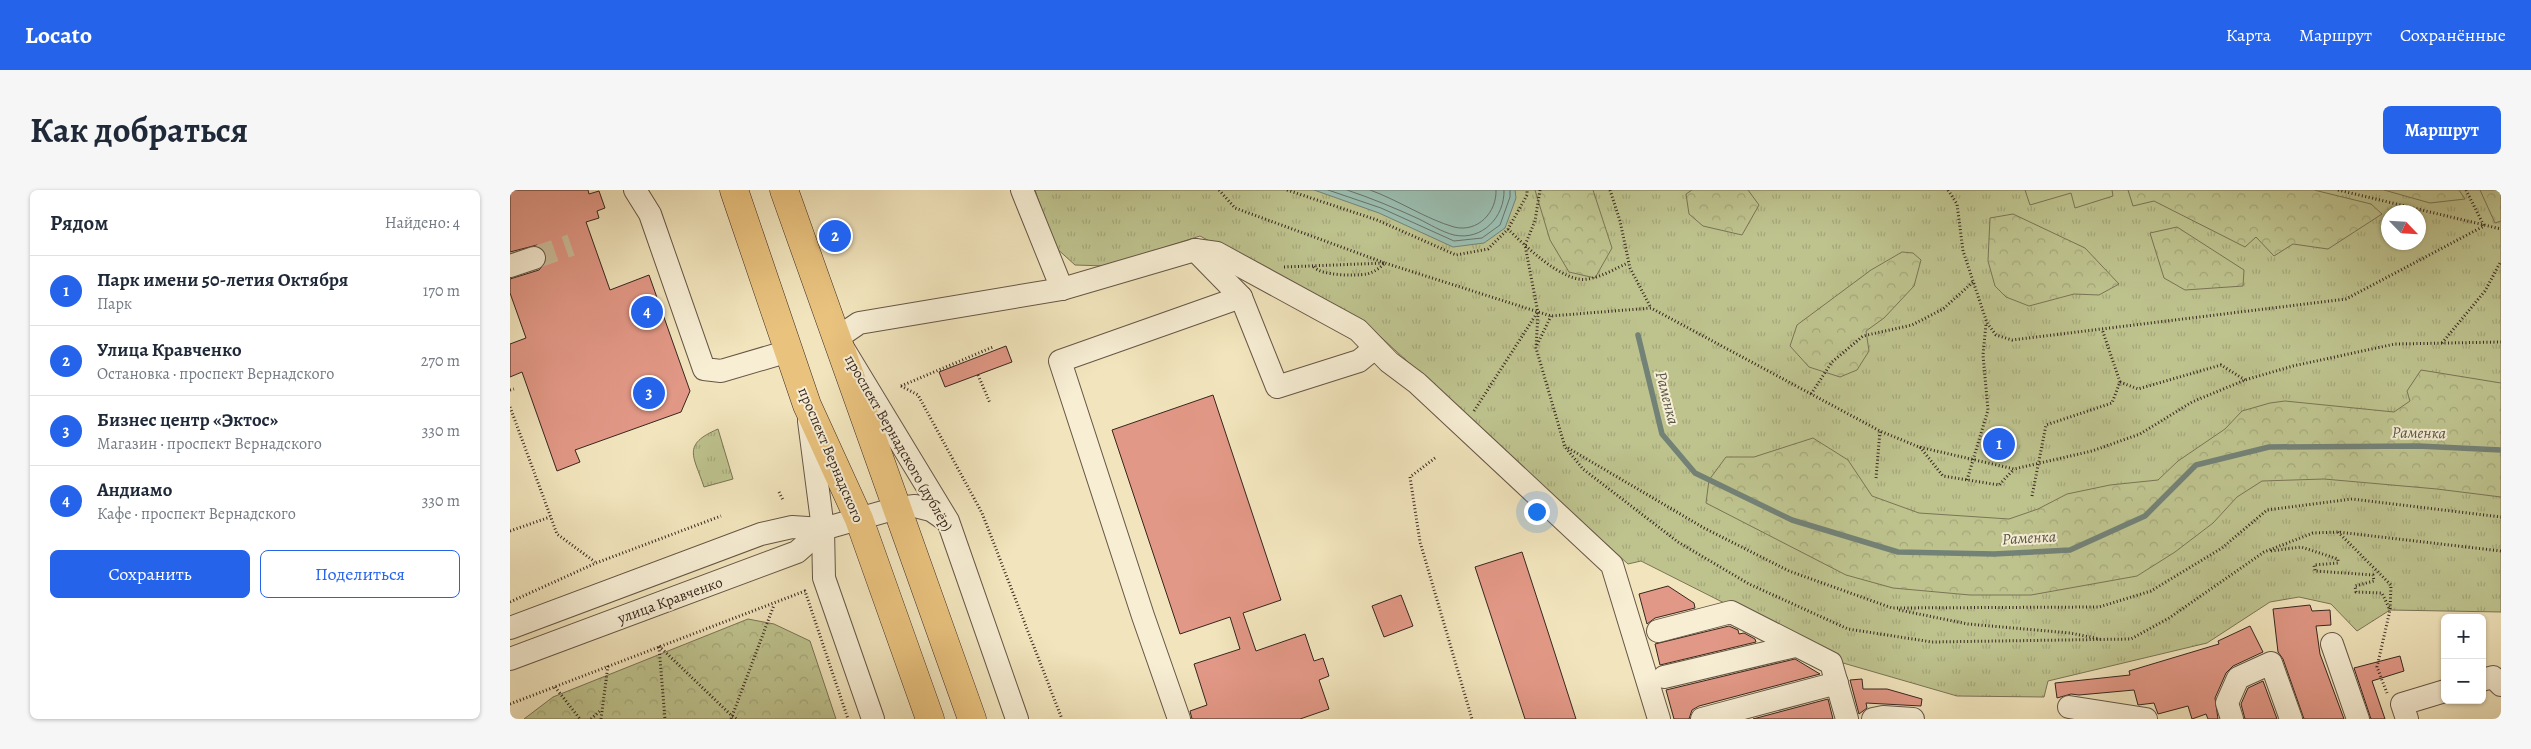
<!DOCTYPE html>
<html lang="ru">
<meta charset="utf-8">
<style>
:root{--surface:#fff;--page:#f6f6f7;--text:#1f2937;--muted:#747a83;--line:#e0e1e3;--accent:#2563eb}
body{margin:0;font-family:Alegreya,serif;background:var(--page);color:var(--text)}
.controls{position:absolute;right:15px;bottom:15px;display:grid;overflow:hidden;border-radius:8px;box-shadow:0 1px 4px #0004}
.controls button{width:45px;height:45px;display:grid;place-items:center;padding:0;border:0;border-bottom:1px solid var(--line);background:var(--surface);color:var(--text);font:25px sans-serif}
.compass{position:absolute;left:1871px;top:15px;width:45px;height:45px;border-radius:50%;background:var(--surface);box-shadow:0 1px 4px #0004;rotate:115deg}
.you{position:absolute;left:1026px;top:321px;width:18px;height:18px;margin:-12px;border:4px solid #fff;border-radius:50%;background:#1a73e8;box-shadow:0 0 0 8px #1a73e833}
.badge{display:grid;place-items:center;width:32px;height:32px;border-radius:50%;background:var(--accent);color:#fff;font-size:16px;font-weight:700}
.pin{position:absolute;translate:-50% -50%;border:2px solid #fff;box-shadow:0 1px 5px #0006}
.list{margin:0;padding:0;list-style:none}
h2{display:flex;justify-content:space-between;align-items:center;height:65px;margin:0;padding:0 20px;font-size:21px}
h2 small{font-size:16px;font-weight:400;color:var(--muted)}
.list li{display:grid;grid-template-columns:32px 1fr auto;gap:15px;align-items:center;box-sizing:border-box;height:70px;padding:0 20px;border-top:1px solid var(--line)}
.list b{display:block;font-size:19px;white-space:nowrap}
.list p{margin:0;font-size:16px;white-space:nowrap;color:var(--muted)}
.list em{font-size:16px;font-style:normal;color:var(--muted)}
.actions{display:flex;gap:10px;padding:15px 20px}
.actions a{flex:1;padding:11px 0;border:1px solid var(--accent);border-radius:8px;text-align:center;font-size:18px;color:var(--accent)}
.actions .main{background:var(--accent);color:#fff}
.map{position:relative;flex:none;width:1991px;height:529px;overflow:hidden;border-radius:8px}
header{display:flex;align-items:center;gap:30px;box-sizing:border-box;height:70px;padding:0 25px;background:var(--accent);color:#fff}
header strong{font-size:24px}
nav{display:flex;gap:28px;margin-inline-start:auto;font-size:18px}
.intro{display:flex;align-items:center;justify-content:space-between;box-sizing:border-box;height:120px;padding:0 30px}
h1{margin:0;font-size:35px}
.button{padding:12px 22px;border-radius:8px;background:var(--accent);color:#fff;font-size:18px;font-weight:700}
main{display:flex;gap:30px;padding:0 30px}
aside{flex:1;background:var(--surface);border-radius:8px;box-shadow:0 1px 4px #0004}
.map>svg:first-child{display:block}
</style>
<header>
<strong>Locato</strong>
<nav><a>Карта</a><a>Маршрут</a><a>Сохранённые</a></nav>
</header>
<div class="intro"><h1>Как добраться</h1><a class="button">Маршрут</a></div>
<main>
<aside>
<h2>Рядом<small>Найдено: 4</small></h2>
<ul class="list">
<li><span class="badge">1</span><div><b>Парк имени 50-летия Октября</b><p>Парк</p></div><em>170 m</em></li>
<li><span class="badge">2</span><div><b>Улица Кравченко</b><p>Остановка · проспект Вернадского</p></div><em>270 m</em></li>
<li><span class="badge">3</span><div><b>Бизнес центр «Эктос»</b><p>Магазин · проспект Вернадского</p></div><em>330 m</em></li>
<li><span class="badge">4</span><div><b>Андиамо</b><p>Кафе · проспект Вернадского</p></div><em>330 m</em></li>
</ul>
<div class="actions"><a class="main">Сохранить</a><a>Поделиться</a></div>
</aside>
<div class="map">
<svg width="1991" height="529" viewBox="0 0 1991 529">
<defs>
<pattern id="grass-tufts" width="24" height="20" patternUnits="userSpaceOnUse" patternTransform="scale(1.25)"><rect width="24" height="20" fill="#bec38e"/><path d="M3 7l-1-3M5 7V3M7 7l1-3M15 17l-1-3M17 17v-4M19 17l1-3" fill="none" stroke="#a4a77a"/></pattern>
<pattern id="forest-crowns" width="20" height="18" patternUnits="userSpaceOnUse" patternTransform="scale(1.25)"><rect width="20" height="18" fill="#bec38e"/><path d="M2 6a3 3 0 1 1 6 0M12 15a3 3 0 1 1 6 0" fill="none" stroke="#a4a77a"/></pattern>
</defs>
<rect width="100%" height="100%" fill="#f2e5bd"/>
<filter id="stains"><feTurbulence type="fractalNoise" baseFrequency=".004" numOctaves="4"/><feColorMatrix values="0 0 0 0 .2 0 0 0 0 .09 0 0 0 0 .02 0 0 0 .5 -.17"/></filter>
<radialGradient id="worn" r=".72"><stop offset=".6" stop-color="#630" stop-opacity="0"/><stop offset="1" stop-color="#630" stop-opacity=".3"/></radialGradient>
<g fill="url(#grass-tufts)" stroke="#7a7456" fill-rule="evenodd">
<path d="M525 0H1991V422L1880 420 1847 441 1821 414 1789 407 1760 412 1697 453 1538 491 1534 507 1447 506 1333 473 1131 371 1118 374 861 138 690 46 596 76 565 75 544 56ZM1878 22H1908V52H1878Z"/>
<path d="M208 239 223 289 194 297C184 266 171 255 208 239Z"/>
</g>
<g fill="url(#forest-crowns)" stroke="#7a7456">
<path d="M1025 0H1083L1102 58 1085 88 1059 82 1040 50Z"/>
<path d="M1182 0H1238L1249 15 1232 45 1193 36 1179 24 1176 4Z"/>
<path d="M1618 0H1804L1861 14 1872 24 1818 59 1783 54 1764 66 1746 47 1735 57 1644 11 1623 16Z"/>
<path d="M1874 0H1949L1955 9 1920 13Z"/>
<path d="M1970 0H1991V31L1985 33Z"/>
<path d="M1503 24 1575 58 1609 94 1589 105 1564 104 1519 116 1496 107 1485 96 1478 71 1480 28Z"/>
<path d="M1667 37 1734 80 1733 96 1675 100 1654 88 1640 43Z"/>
<path d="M1392 62 1403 63 1411 70 1404 96 1374 128 1356 141 1359 161 1347 180 1330 187 1299 177 1280 156 1287 135 1361 80Z"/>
<path d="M1911 180 1991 193V307L1927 299 1814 289 1752 291 1727 307 1703 333 1665 362 1627 386 1521 405H1460L1383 398 1336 385 1196 313 1199 290 1216 267H1244L1303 248 1338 270 1362 306 1409 323 1499 329 1528 319 1557 304 1600 295 1648 290 1668 271 1715 239 1732 221 1760 213 1775 211 1884 222 1900 211 1897 201Z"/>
<path d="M238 429 264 434 300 451 326 529H14L43 507Z"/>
</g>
<path fill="#bec38e" stroke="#7a7456" d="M1515 0H1602L1603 6 1565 18 1561 3 1520 15Z"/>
<path fill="#9bbfb2" stroke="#738277" d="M804 0H1005L1006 8 995 38 974 53 943 57 869 23Z"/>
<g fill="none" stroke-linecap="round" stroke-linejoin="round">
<g stroke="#697268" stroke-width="1">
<path d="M818 0 871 18 944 51 972 48 990 35 1000 7V0"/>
<path d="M837 0C861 8 885 18 909 29 919 34 932 42 944 45 972 51 995 27 994 0"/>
<path d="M860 0C888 10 916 29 944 37 968 43 987 22 986 0"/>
</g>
<path stroke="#738277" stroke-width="5.5" d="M1128 145 1152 244 1185 283 1282 330 1388 362 1484 364 1560 360 1635 326 1686 275 1759 257 1908 256 1991 260"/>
</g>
<g fill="#e29886" stroke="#37261f">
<path d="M0 0H78L79 4 89 1 95 18 87 21 89 28 76 32 100 100 139 85 180 201 171 222 65 260 70 272 47 281 12 182 0 187V154L16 148 0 103V89L29 80 37 70 36 63 27 55 0 62Z"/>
<path d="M496 156 502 172 435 197 429 182Z"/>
<path d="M703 205 771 410 733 423 746 461 795 444 804 471 813 468 819 486 809 490 819 519 790 529H682L680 521 697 515 684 474 730 459 720 427 670 444 602 240Z"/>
<path d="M1012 362 1038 442 1066 529H1015L965 377Z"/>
<path d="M1158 396 1184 413 1185 418 1145 428 1137 434 1129 404Z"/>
<path d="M891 405 903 436 874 447 862 416Z"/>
<path d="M1800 415 1802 421 1820 420 1821 435 1806 436 1810 464 1834 529H1794L1773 469 1768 462 1763 419Z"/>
<path d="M1219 436 1228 440 1229 444 1234 443 1245 449 1246 452 1150 475 1145 454Z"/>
<path d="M1740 436 1753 462 1723 476 1716 483 1705 508 1708 529H1698L1696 524 1682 529 1678 516 1648 524 1644 513 1628 515 1624 500 1569 505 1561 504 1547 508 1545 493 1620 485 1619 481 1709 454 1708 451Z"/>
<path d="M1890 466 1894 481 1862 491 1875 529H1861L1844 478Z"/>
<path d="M1285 469 1310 484 1189 516 1182 520 1179 529H1164L1156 500Z"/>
<path d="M1352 489 1353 499H1377L1412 509 1411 516 1356 513 1357 518 1349 524 1340 490Z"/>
<path d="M1753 491 1767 529H1735L1731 514 1738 498Z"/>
<path d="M1318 509 1323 529H1243Z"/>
</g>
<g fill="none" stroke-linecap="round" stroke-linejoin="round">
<path stroke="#cdbf9d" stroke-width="22" stroke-dasharray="22 11" stroke-linecap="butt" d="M24 68 61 55"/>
<g stroke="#665646" stroke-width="24">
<g id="minor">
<path d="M125 0 140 24 194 179 211 181 279 161"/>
<path d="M512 0 552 99"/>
<path d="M0 76 24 68"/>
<path d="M731 107 767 197 849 171 865 158"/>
<path d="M299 231 313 339 314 388 363 529"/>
<path d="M0 438 251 344 282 337 313 339 387 318 405 316 421 320 437 331"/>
<path d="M1148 441 1221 422 1321 473 1337 529"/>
<path d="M1822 454 1848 529"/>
<path d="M0 469 287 362 313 339"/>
<path d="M1154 487 1285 456"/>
<path d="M1972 490 1983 487 1991 495"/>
<path d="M1559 517 1636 529"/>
<path d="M507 529 438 331 327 148 349 133 552 99 685 60 707 63 848 140 879 172 907 193 1102 375 1149 529"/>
<path d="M669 529 633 426 550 171 731 107 685 60"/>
<path d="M1192 529 1327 493"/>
<path d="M1363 529 1373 527 1403 529"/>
<path d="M1722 529 1717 513 1728 488 1761 473 1781 529"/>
<path d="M1897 529 1892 514 1935 501"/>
</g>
</g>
<g stroke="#37261f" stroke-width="29">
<g id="major">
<path d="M224 0 297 215 349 329 420 529"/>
<path d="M274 0 462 529"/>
</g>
</g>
<g stroke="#37261f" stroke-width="3" stroke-dasharray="1 2.5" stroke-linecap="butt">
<path d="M709 0 725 18 875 73C870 78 864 82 857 84 845 86 810 86 803 76"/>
<path d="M777 0 867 30 946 65 978 59 998 39 1017 5V0"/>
<path d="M1030 0 1025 31 1015 55 1028 123 1026 158 1055 257 1073 279 1168 352 1239 394 1338 439 1422 452 1621 449 1659 428 1754 362 1803 343 1828 342 1991 361"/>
<path d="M1100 0 1110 31 1120 78 1141 118"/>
<path d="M1438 0 1447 14 1453 61 1477 133 1486 145 1502 150 1836 109 1974 36"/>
<path d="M1828 0 1991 39"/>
<path d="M1956 0 1974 36"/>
<path d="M998 39C1014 55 1054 94 1078 89 1092 87 1106 78 1118 73"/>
<path d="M774 77 875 73 1041 126 1141 118 1370 241 1409 257 1504 279 1582 261 1630 244 1682 212 1735 190 1783 176 1885 154 1991 152"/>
<path d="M1932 153 1975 101 1991 71"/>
<path d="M1027 155 1041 126"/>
<path d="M468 185 480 213"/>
<path d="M1610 192 1628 199 1711 175 1735 190"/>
<path d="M391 196 408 205 472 323 552 529"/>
<path d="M391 196 483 157"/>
<path d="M0 200 4 199"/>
<path d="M1301 204 1322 172 1353 146 1402 135 1433 119 1463 92"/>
<path d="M0 217 47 344 85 372"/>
<path d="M964 221 1027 123"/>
<path d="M1410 257 1433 286 1489 295 1504 279"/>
<path d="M1058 258 1194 338 1279 381 1382 418 1589 417 1641 401 1712 358 1757 320 1842 309 1991 327"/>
<path d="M925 268 900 287 910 352 962 529"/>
<path d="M1366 288 1370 241"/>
<path d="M1457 290 1478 220 1473 165 1476 134"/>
<path d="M269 302 273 310"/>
<path d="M1522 306 1536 235 1602 213 1610 192 1592 139"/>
<path d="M0 341 40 327"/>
<path d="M1828 342 1881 395 1880 420 1867 477 1877 503"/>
<path d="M1761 361 1791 357 1828 369V373L1804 375 1805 381 1863 385 1864 391 1845 396 1846 402 1872 403 1880 420"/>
<path d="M0 412 86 373 211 326"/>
<path d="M1389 420 1458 434 1560 443 1590 449"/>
<path d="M149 456 222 526 227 529"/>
<path d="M149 457 155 529"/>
<path d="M45 497 70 529"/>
<path d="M0 514 295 401 338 529"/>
<path d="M81 529 91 520"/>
<path d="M91 529 98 475"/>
<path d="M221 529 264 415"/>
</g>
<use href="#minor" stroke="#f7eed4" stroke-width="22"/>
<use href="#major" stroke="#e9c27e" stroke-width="28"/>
</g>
<g text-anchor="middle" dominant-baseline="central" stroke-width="4" stroke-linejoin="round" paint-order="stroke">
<g font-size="15" fill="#37261f" stroke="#f7eed4">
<text transform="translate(389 253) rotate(60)">проспект Вернадского (дублёр)</text>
<text transform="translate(321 265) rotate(67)">проспект Вернадского</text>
<text transform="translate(160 410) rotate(-20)">улица Кравченко</text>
</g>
<g font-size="16" font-style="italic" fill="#55544b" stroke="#f7eed4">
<text transform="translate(1157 208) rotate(76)">Раменка</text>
<text transform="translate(1909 243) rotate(1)">Раменка</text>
<text transform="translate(1519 348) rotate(-3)">Раменка</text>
</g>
</g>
<rect width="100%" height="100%" filter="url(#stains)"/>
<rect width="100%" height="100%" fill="url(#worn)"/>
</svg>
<div class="controls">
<button>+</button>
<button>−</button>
</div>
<svg class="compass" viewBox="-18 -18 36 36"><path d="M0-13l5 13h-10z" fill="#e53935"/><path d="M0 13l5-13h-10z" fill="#747a83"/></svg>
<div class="you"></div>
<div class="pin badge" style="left:1489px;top:254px">1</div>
<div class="pin badge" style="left:325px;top:46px">2</div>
<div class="pin badge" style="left:139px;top:203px">3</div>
<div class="pin badge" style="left:137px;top:122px">4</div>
</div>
</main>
